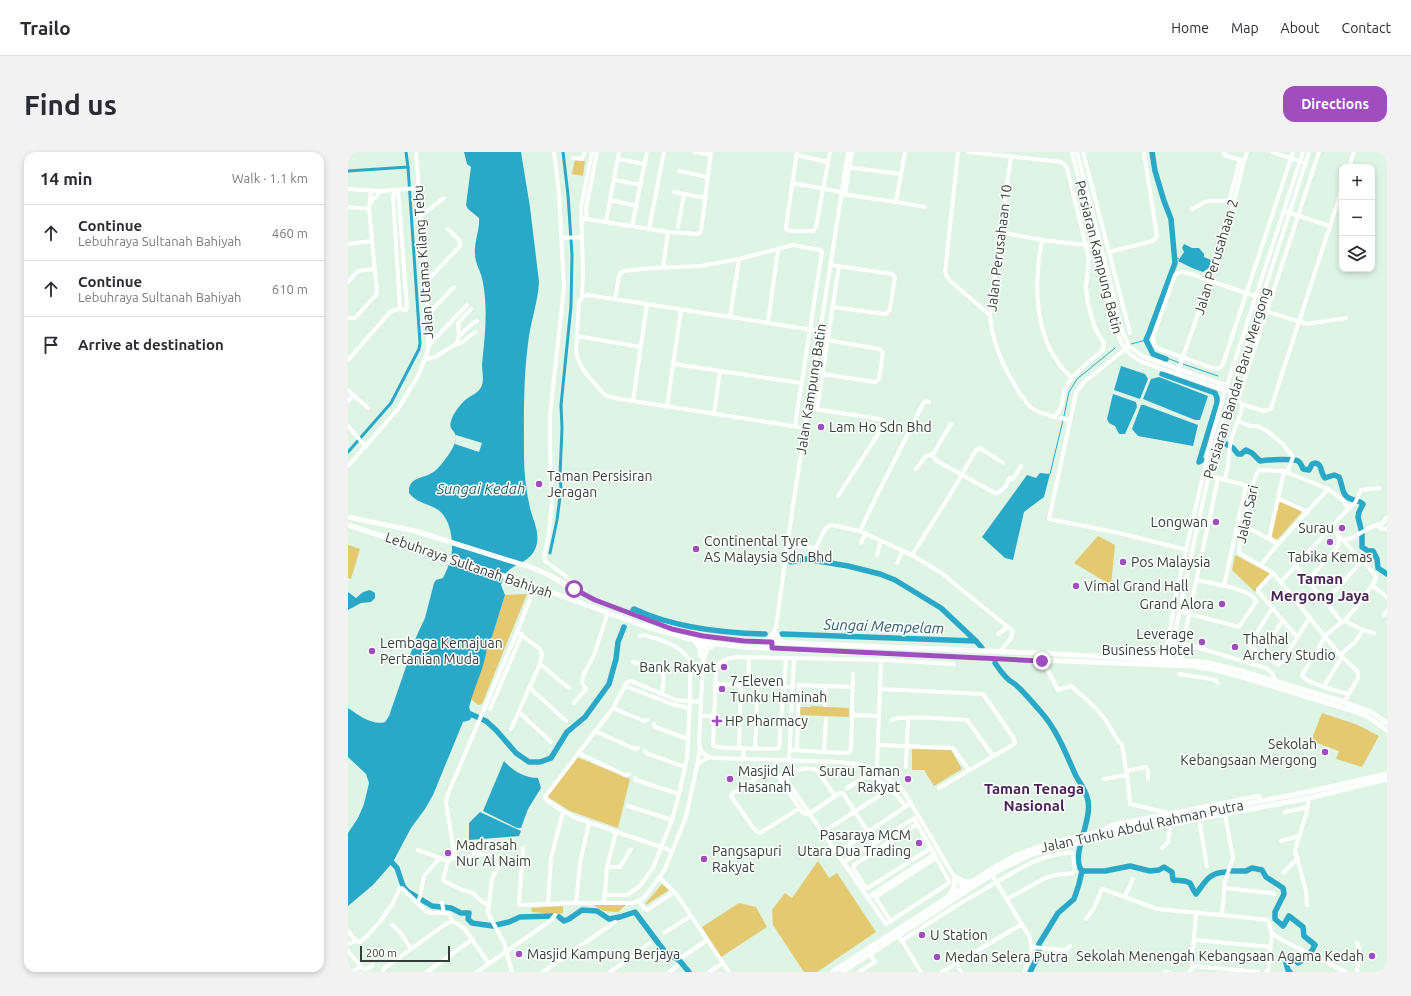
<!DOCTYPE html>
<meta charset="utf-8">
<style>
:root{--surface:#fff;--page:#f2f2f3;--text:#2b2b33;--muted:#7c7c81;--line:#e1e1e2;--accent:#9e4ebd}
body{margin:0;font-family:Ubuntu,sans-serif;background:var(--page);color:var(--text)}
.controls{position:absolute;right:12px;top:12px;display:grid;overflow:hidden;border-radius:8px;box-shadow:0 2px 6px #0003}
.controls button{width:36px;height:36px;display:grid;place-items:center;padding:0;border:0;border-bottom:1px solid var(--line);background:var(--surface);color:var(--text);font:20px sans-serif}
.scale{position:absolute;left:12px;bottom:10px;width:90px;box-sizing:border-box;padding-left:4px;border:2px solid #343d37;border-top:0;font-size:11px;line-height:14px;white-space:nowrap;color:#343d37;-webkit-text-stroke:3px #fff;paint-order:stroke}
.stop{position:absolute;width:12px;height:12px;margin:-9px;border:3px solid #9e4ebd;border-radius:50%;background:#fff}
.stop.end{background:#9e4ebd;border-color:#fff;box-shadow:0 1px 4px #0008}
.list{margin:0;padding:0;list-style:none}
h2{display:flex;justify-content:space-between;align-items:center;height:52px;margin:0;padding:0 16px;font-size:17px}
h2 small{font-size:13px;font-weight:400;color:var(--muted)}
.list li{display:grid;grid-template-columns:26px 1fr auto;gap:12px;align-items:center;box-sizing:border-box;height:56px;padding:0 16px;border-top:1px solid var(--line)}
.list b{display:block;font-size:15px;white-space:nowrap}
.list p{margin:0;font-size:13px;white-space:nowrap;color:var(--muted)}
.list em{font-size:13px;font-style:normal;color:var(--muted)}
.icon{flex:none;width:22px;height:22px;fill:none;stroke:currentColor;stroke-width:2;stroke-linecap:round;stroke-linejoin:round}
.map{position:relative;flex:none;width:1039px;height:820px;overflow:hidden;border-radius:12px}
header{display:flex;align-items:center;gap:24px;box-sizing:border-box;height:56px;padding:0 20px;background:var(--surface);border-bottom:1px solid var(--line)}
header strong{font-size:19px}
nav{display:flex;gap:22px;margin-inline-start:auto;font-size:14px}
.intro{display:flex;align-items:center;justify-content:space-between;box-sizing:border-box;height:96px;padding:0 24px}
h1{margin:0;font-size:28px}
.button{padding:10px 18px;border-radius:12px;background:var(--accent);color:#fff;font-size:14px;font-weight:700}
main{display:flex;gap:24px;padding:0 24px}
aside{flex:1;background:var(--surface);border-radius:12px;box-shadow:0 2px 6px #0003}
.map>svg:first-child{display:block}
</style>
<header>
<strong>Trailo</strong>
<nav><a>Home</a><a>Map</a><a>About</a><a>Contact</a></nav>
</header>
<div class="intro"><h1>Find us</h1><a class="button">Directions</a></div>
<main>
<aside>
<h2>14 min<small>Walk · 1.1 km</small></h2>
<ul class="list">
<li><svg class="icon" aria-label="ahead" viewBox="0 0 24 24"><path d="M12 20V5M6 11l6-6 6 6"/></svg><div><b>Continue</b><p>Lebuhraya Sultanah Bahiyah</p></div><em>460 m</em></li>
<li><svg class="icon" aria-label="ahead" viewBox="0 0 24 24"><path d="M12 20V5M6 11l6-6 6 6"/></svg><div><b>Continue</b><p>Lebuhraya Sultanah Bahiyah</p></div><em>610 m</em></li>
<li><svg class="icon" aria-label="arrive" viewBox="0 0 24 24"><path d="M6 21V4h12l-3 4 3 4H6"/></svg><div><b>Arrive at destination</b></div></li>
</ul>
</aside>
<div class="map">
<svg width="1039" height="820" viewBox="0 0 1039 820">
<rect width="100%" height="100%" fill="#def4e5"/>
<g fill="#e5c971">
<path d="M227 7 237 9 235 24 224 22Z"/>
<path d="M933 350 953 359V361L930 387H928L923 384 931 351Z"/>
<path d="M750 384 767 393 763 433 726 411Z"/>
<path d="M0 393 12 397 3 427 0 426Z"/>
<path d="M887 403 923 422 907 440 884 418Z"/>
<path d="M179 442 134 552 130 553 123 547C128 529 138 511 139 493L143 488 157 443Z"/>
<path d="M463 554 501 556V565L450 563 451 555H463Z"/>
<path d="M974 561 1010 573 1031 584 1014 615 988 607 991 599 963 589Z"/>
<path d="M564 597 603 598 614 617 586 634 576 618H564Z"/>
<path d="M229 605 282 627 270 676 222 659 200 645 199 643Z"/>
<path d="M470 709 481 726 489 721 528 780 469 820H456L425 773 424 758 437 741 444 746Z"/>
<path d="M314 732 321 738 298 753 297 752Z"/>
<path d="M391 751 408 755 419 775 373 805 354 775Z"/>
<path d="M245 753H278L270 760 256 759Z"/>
<path d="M215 754V761L209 762 184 760 183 756Z"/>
</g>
<g fill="#29a8c8">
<path d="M116 0H173L182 55 191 130C190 151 182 171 180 192 175 230 176 267 176 304 176 321 178 339 182 356 185 368 191 378 189 391 185 411 167 410 157 422 155 425 154 429 153 433L157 443 143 488 139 493C138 513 127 532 122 552L121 555 124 564 122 568 115 570 85 643 77 657 63 676 45 710 25 733 0 754V681L10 666 16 652 21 631 18 622 0 605V556C10 563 25 574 37 570L41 564 69 483 77 466 86 431 88 428 95 426C98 420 101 413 103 406 106 390 103 364 87 356 77 351 68 350 61 341 60 323 77 328 88 318 94 313 109 293 108 285 107 276 98 279 105 264 108 258 112 253 116 249 121 244 132 241 134 233 136 227 134 219 134 212 137 184 140 159 135 131 134 121 127 112 127 102 126 89 132 78 131 66L120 57 118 53 123 15 119 12Z"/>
<path d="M836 92 844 96H851L856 102V105L863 108 861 116 855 120 844 116 830 109 836 100 834 96Z"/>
<path d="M773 214 797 222 800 227 792 247 766 238Z"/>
<path d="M811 225 860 244 852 268H847L795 247 803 227Z"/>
<path d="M765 242 788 250 789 255 777 282H771L767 274 761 271 759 267Z"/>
<path d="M793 253H796L850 273 845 294 790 284 784 277Z"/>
<path d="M692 321 702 322 696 345 676 360 665 408 657 406 634 385 679 323 688 326Z"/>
<path d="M22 438 27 441V446L23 450 13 451 0 458V440L8 446 15 440Z"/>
<path d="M156 609C165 619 176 626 190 626L193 636 180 657 173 676H169L135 659Z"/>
<path d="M132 660 173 679 171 684 121 688V671Z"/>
</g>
<path fill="#def4e5" d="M108 283 134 291 131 300 107 292Z"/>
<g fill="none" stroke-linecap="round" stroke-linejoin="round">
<g stroke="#29a8c8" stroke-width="1">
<path d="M827 105 831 107"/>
<path d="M783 192 798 188"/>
<path d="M819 206 832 211"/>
<path d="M835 212 870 224"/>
<path d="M716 264 721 240 729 227 767 196"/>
<path d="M702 322 715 268"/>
</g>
<g stroke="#29a8c8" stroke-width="3">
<path d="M0 19 60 15 58 0"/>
<path d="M0 300 43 251 71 197 72 191 60 15"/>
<path d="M202 401 209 368 213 337 212 323 214 276 213 253 223 154 224 103 220 43 215 0"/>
</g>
<g stroke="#29a8c8" stroke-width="5.5">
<path d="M804 0 807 19 816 49 823 67 827 111 801 181 798 188 805 202 818 207"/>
<path d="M814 222 867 241 869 246V251L851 310 854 308"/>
<path d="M874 290 885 296 890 302H893L898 298 904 301 912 309C919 308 945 306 950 309 953 311 954 314 955 317L961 318 964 312 967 311C975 312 972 321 977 326L986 323 991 325C995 333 993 344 1003 347 1008 349 1011 348 1015 352L1011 360 1010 365 1014 381V395L1020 399H1025L1029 407 1030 416 1039 422"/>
<path d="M443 410 458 407 500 414 532 422 547 428 593 456 628 489"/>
<path d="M285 458 286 457C326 476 373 481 417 482"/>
<path d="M434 482 628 489 634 496"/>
<path d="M647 511C651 517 655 523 661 528 663 530 666 531 668 533 677 541 685 551 693 560 709 578 718 602 728 624 732 631 737 638 739 645 747 666 721 704 734 719"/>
<path d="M118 560 138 569 148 578 168 601 181 610H192L203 606 219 580 237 565 261 532 268 507 270 490 276 475"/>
<path d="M40 706 49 716 55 734 59 739 84 754 103 756 113 761H121L120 767 124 771 145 774"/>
<path d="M734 719H757L782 714 802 719 811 718 816 715 824 720 825 728 837 729 842 731 846 739 848 742C858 729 860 721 878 720"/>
<path d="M883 719H898L904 716 914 718 918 725 935 736 936 742 927 760V767L935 774 941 764 955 775 956 784 967 793C964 800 957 807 950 811L944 806 938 811 940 818 942 820"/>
<path d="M211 765 216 769 221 767 234 758 249 759 261 767 272 765 287 760 317 800 331 808 341 820"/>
<path d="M148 773 161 770 172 765 205 764"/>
<path d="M682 820 690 804 691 792 710 761 726 747 731 732 734 719"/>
</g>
<g stroke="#fff" stroke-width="4">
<path d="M206 0 211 41 216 136 202 263V294L204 353 200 387 196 404 197 409 231 434 230 440"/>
<path d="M347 0 363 3"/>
<path d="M449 0 438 75V77L441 79H465L468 75 482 0"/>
<path d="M610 0 597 121 601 128 642 163"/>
<path d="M621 0 713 10 717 13 719 16 741 106 738 135 740 151 744 167 749 180 756 191 755 198C742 210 724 221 717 237 713 247 716 259 705 265"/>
<path d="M724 0 770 183C776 198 780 202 794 210L879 239"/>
<path d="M729 0 775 181 781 194 796 205 880 234"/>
<path d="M735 0 782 181"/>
<path d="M875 0 878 4 894 8"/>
<path d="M924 0 954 10"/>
<path d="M971 0 890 247 891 250 894 252 916 259 920 258 923 256 994 37"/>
<path d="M448 3 480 10"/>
<path d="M663 4 642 163C644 191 657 219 673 243 677 248 680 255 687 258 698 264 711 266 722 268"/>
<path d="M225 6 234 7 237 0"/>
<path d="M270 7 297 12"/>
<path d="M498 15 553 22"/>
<path d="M1001 15 1006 0"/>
<path d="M331 19 360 25"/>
<path d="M266 28 293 33"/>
<path d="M444 31 494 40"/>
<path d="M0 37 33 39 71 36"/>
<path d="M50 38 59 155 58 158 52 157"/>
<path d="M326 40 358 46"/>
<path d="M493 42 548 50 557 0"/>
<path d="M497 42 504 0"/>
<path d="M262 48 289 54"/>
<path d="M548 50 577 55"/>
<path d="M22 51 33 39"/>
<path d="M0 55 21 57"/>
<path d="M844 57 859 49H881L892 8"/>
<path d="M936 59 982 74"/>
<path d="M72 64 96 46"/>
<path d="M233 67H239L320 80 350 82 353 79 363 0"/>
<path d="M239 67 238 56 249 0"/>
<path d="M258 70 271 0"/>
<path d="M284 74 299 0"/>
<path d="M330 75 336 42"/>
<path d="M301 77 316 0"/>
<path d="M652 80 694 88 738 93 747 92"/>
<path d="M213 86 234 85"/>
<path d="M694 88C685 133 686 192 723 225"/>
<path d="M0 92 24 89"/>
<path d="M761 100 805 89 809 84 796 0"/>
<path d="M482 113 544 122 547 125 542 157 539 161 536 162 485 155"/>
<path d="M315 115 320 80"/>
<path d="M0 130 10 119 26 117"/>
<path d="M78 130 112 94V89L100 77"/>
<path d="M234 145 235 122 233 55 244 0"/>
<path d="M910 145C892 139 874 133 856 127 850 124 842 121 835 120 832 119 830 121 827 123L805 185 806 193 811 197 867 217 872 216 875 212 945 0"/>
<path d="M267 147 271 124 273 121 276 119 305 116 353 114 391 107 445 93 472 98 474 100 447 274"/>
<path d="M905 155 959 172 998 166"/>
<path d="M80 162 106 135"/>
<path d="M382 165 391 107"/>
<path d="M0 166H7L27 144 29 140 21 57 23 39"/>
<path d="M420 171 430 97"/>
<path d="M111 184 125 171 129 169"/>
<path d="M229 184 292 195"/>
<path d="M108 192 111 185 110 171 123 157"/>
<path d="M81 193 119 153"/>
<path d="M781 194 736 230 728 241 701 367 771 381 839 398"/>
<path d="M78 207 87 205 108 192 113 191 127 180"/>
<path d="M0 208 43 159 52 157 45 44 46 41H50"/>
<path d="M326 212 453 231"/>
<path d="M830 219 878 82 896 9 899 0"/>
<path d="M474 222 527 230 531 227 535 201 531 197 479 188"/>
<path d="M0 238 20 256"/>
<path d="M0 249 6 243"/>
<path d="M285 249 299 152"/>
<path d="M319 255 333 158"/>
<path d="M460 256 531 267 535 268 534 276 490 344"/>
<path d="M469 257 491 114"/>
<path d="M366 262 372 219"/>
<path d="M890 269 902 274H909L919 279 935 292 945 305 939 321"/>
<path d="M603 272 585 302V305L589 309 647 341H650L658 334 661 326 665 327 673 314"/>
<path d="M0 274 18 295"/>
<path d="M457 276 272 247 259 244 255 241C244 228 229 215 228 198L231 150 234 145 240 143 472 179"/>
<path d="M0 314 50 257 70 224 80 199V162L68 0"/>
<path d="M568 317 578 304 585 302"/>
<path d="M859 323 900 334"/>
<path d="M870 326 835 491 918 516 924 521 927 529"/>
<path d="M876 328C882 315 880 301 883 288 886 275 894 265 894 252"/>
<path d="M931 347 960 360"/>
<path d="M1000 357 1007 351 1013 338 1031 336"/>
<path d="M1028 373 1034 377H1039"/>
<path d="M896 374 908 380 930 392"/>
<path d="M983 375 1014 409 1027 423 1028 427C1024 434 1001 467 994 470L978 483 954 523C957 531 990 539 1000 542"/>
<path d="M512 379 527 347 575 252 578 249 581 250"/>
<path d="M921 387 936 319"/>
<path d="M996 388 1004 386 1023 375 1034 372 1039 365"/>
<path d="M513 391 518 381"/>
<path d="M439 393 467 396C474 389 473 377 483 373L512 379 564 403 595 422 614 438 665 479 663 486 652 500"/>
<path d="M529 403 533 389"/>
<path d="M564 403 602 343 628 298 632 296 655 311"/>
<path d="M549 411 554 400"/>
<path d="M913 413 930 392 980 337"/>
<path d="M947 413 994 470"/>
<path d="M925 421 910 437V439L949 485"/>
<path d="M960 428 988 397 991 391 990 382"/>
<path d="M933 430 1000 357 998 353 995 348 980 337 936 319 911 318C905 323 891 389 891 400L893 402 925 421 992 503 1010 520V526L996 550"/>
<path d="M876 434 898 334"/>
<path d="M1025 434 1039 445"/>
<path d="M987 439 1014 409"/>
<path d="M925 455 901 493 913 502 930 512 934 510 962 465"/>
<path d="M831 459 891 475 908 450C907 437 860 431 848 428"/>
<path d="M1036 463 1039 459"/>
<path d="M997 469 1015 478 1026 481"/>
<path d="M650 482 660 475"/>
<path d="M358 489 357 504 355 509 351 592C352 601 358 605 367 606L493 610 513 613 527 618 552 636 556 640 570 663 605 723 609 726 616 737"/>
<path d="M424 496 425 482 428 475 444 360 500 0"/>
<path d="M353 501 355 484"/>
<path d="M913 502 935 468"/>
<path d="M992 503 1007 490 1015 478"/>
<path d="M438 506 431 596 428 597 377 596 365 594 368 516C371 509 381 506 388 505L536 508 606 512"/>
<path d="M695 509 710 538 723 534C736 545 749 556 759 570 763 576 769 590 774 593L779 623 756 627"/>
<path d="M817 509 828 442 864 284 877 239 955 0"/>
<path d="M285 510C292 512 313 516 315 522 317 527 314 536 314 542"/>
<path d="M821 510 844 399 869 286 961 0"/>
<path d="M192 512 221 536"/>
<path d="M831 522 863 527 867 528 870 531"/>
<path d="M368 532 445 535"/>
<path d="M400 533 401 505"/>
<path d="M450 533 505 535"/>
<path d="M277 534 324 552 341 556"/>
<path d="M976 534 994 505"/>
<path d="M181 535 218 569"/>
<path d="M532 537 635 542 665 585 667 590 666 592 591 636"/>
<path d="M226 551 238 537 234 531 235 524 246 503 260 460"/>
<path d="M477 553 478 534"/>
<path d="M265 556 296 569 299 568"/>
<path d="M142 557 174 482"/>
<path d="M171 560 203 590"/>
<path d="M505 563 531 564"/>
<path d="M353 564H366"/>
<path d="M544 568C551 563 608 567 619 568L645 604"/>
<path d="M306 572 307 575 340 587"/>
<path d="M163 577 192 512 194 502 192 497 169 480"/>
<path d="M247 579 287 597 290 596"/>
<path d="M530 593 605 596 621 618"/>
<path d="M391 596 393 533"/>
<path d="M407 596 410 533"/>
<path d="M442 598 498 601 501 600 503 597 505 522"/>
<path d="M449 598 451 533"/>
<path d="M297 599 298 601 337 615"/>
<path d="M476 600 478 567"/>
<path d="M230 601 277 623 281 622"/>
<path d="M395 607 396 596"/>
<path d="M441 609 446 506"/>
<path d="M349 614 352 610 362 605"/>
<path d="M558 615 560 566"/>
<path d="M527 618 529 614 533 508"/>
<path d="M778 619 798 615 800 618V627"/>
<path d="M779 622 782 652 817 660 820 662"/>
<path d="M287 626 288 628 331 642"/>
<path d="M404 629 422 616H425L454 660 458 662 462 661 492 641H495L520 680"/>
<path d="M402 630 384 642 383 644 406 677 412 681 452 656"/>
<path d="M499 636C504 633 512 627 518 625 530 622 552 646 558 655"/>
<path d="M487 644 469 618C461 615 444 617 439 625V629L538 772 601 731V729L566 666"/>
<path d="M280 654 324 668"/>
<path d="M937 660 960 655"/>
<path d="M851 667 859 715"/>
<path d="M569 672 506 713 505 716 518 736H520L583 696"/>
<path d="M756 679 759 675 763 673 910 644 912 645V649"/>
<path d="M475 680 542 637"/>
<path d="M933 689 951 684"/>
<path d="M175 696 171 751 172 753 228 751H285L296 746 316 719 338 665 349 614 352 596"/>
<path d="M814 696 820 690 822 676 821 672"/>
<path d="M70 698 100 709 107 705"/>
<path d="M325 699 228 666C217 660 206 655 197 646V645L265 556 279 530 282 529 288 531 328 548 353 550"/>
<path d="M489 701 563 651"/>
<path d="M107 705 98 651 99 644 169 480 187 435"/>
<path d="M107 705 118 709C120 707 122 703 124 702 130 700 147 704 152 708V712L144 727 140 759 141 763 156 791 164 820"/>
<path d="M100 709 95 727 96 729 112 737 125 741 132 748 141 754"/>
<path d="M496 710 567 666"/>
<path d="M259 715H272L283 697"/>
<path d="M935 721 950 706"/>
<path d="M644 723 681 784 684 795 677 820"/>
<path d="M312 726 329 743 381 820"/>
<path d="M876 736 924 741 926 742"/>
<path d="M257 743H279L292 734 305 716 324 668 331 642 339 606 342 549V509C333 493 313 488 296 483L292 484"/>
<path d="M526 743 543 770"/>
<path d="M777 744 785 727"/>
<path d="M520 745 587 702"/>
<path d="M527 745 588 706"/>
<path d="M291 749 296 756 299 758 326 740"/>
<path d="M69 751 72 745 76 724 92 706"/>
<path d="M94 751 96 761"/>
<path d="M228 751 232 711 241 671"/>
<path d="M256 751 259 715 268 680"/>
<path d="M200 752 203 706 215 660"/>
<path d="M959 753 958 739 947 698 959 659 961 646"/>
<path d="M874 763 920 768 924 782 920 818 918 820"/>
<path d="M738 767 746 756 754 737H755L809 757 874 763 877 729 885 706 877 662"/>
<path d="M104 769 116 776 141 812"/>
<path d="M44 773 52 780 63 797"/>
<path d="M0 779 8 789"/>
<path d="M316 781 343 764"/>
<path d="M924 782 938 790 998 820"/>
<path d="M551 784 573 820"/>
<path d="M846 788 923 795"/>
<path d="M553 789 611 752 671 717 687 709 702 704 723 700 725 702 727 718 725 721 708 723 697 726 659 747"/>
<path d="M1009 791 1011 796 1009 820"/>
<path d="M0 792 8 789 12 790 17 786 31 771 45 751 52 736H54L79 760 85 761H99L102 763 104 769"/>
<path d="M684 795 715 798 719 797 722 794"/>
<path d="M0 799 15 817H19L25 813"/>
<path d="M334 805 359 788"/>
<path d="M608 811 613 820"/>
<path d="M845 814 910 820"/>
<path d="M4 820 12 815"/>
<path d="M35 820 36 816 38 815 95 774 104 769"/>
<path d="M79 820 125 787"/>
<path d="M129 820 202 769 207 763"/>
<path d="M195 820 267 770"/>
<path d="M262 820 302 791"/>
<path d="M321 820 329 814"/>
<path d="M361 820 375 811"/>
<path d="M511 820 527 810 522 802"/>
<path d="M594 820 674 772"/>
<path d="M817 820H821"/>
<path d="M842 820 845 814 844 812 848 761"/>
</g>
<g stroke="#fff" stroke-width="5">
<path d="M0 365 67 379 185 416 201 423 234 442 247 448 309 472 355 484 396 489 465 492 689 501 856 510 890 518 996 550 1023 560 1039 571"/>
<path d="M0 373 178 431 299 475 354 490 395 495 536 502 845 514 864 517 891 524 1012 561 1020 565 1039 578"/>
<path d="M429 483 432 488 436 491"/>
<path d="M346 488 351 495 353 504"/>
<path d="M826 489 830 503 836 509"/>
<path d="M415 490 420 487 425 482"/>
<path d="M357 504 358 498 366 493"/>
<path d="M806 506 813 503 821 488"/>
<path d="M609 726 617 730H622"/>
<path d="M602 743 607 733 606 728"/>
<path d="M484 820 642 718 669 703 682 698 731 684 960 640 1039 622"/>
<path d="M494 820 651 718 684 702 756 685 961 646 1039 627"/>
</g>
</g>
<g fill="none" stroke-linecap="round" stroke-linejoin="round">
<path stroke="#9e4ebd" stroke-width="5" d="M226 437 247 448 324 477 355 484 396 489 424 490V496L694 509"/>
</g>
<g fill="#9e4ebd" stroke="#fff" stroke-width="1.5">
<circle cx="473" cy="275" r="4"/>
<circle cx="191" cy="332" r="4"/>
<circle cx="868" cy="370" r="4"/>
<circle cx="994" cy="376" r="4"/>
<circle cx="982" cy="390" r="4"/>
<circle cx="348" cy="397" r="4"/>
<circle cx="775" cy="410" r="4"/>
<circle cx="728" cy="434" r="4"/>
<circle cx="874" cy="452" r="4"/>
<circle cx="854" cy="490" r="4"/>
<circle cx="887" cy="495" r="4"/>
<circle cx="24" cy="499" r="4"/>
<circle cx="376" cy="515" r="4"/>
<circle cx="374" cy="537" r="4"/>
<path d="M367 563h4v4h4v4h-4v4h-4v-4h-4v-4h4z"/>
<circle cx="977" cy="600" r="4"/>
<circle cx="382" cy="627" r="4"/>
<circle cx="560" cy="627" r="4"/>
<circle cx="571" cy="691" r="4"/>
<circle cx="100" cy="701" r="4"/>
<circle cx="356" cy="707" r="4"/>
<circle cx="574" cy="783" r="4"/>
<circle cx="171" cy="802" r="4"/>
<circle cx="1024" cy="804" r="4"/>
<circle cx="589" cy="805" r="4"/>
</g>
<g text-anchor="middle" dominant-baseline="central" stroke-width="3" stroke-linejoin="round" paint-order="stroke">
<g font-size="14" fill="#343d37" stroke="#fff">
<text transform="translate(651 96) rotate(-83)">Jalan Perusahaan 10</text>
<text transform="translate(751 105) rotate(76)">Persiaran Kampung Batin</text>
<text transform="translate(868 105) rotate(-73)">Jalan Perusahaan 2</text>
<text transform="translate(75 110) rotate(-94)">Jalan Utama Kilang Tebu</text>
<text transform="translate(889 231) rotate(-73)">Persiaran Bandar Baru Mergong</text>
<text transform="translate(463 237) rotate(-81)">Jalan Kampung Batin</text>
<text transform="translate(899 362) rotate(-77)">Jalan Sari</text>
<text transform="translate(121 413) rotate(19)">Lebuhraya Sultanah Bahiyah</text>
<text transform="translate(794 674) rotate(-12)">Jalan Tunku Abdul Rahman Putra</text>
</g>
<g font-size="14" fill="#343d37" stroke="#fff" text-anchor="start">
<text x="481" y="275">Lam Ho Sdn Bhd</text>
<text x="199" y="324">Taman Persisiran<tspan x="199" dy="16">Jeragan</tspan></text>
<text x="860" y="370" text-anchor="end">Longwan</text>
<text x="986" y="376" text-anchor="end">Surau</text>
<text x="356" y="389">Continental Tyre<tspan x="356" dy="16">AS Malaysia Sdn Bhd</tspan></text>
<text x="982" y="405" text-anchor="middle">Tabika Kemas</text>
<text x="783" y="410">Pos Malaysia</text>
<text x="736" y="434">Vimal Grand Hall</text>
<text x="866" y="452" text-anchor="end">Grand Alora</text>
<text x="846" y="482" text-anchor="end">Leverage<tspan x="846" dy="16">Business Hotel</tspan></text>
<text x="895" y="487">Thalhal<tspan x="895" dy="16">Archery Studio</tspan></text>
<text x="32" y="491">Lembaga Kemajuan<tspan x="32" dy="16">Pertanian Muda</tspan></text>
<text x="368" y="515" text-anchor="end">Bank Rakyat</text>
<text x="382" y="529">7-Eleven<tspan x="382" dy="16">Tunku Haminah</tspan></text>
<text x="377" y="569">HP Pharmacy</text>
<text x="969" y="592" text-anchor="end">Sekolah<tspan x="969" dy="16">Kebangsaan Mergong</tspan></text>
<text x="390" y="619">Masjid Al<tspan x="390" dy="16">Hasanah</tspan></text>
<text x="552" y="619" text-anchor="end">Surau Taman<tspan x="552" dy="16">Rakyat</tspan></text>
<text x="563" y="683" text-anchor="end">Pasaraya MCM<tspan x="563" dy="16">Utara Dua Trading</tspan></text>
<text x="108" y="693">Madrasah<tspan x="108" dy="16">Nur Al Naim</tspan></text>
<text x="364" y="699">Pangsapuri<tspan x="364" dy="16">Rakyat</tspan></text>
<text x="582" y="783">U Station</text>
<text x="179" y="802">Masjid Kampung Berjaya</text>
<text x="1016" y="804" text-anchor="end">Sekolah Menengah Kebangsaan Agama Kedah</text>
<text x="597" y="805">Medan Selera Putra</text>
</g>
<g font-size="15" font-style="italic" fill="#2a5b6a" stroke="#fff">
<text x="133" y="336">Sungai Kedah</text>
<text transform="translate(536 474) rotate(2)">Sungai Mempelam</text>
</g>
<g font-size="15" font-weight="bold" fill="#492258" stroke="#fff">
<text x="972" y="426">Taman<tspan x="972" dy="17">Mergong Jaya</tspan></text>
<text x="686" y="636">Taman Tenaga<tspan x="686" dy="17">Nasional</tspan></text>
</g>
</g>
</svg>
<div class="controls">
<button>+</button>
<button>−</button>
<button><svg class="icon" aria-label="layers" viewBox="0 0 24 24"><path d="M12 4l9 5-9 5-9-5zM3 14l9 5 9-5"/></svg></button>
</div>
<div class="scale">200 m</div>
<div class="stop" style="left:226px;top:437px"></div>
<div class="stop end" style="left:694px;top:509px"></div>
</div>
</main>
